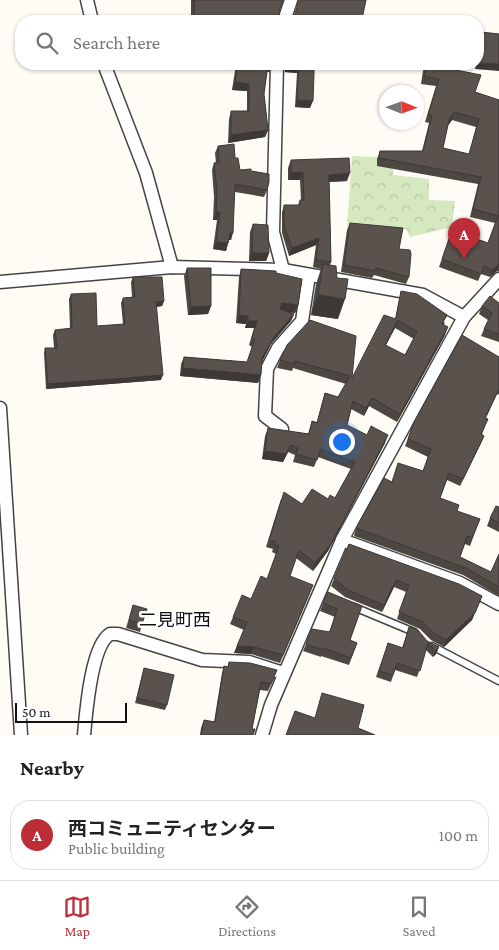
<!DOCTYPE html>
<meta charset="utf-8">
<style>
:root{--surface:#fff;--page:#f6f6f6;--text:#222;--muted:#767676;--line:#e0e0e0;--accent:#bb2e38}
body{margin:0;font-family:"Crimson Pro","Noto Sans JP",serif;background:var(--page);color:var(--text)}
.compass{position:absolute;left:379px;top:85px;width:45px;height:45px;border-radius:50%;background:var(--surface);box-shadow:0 1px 4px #0004;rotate:91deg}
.scale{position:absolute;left:15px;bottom:12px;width:112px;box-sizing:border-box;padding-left:5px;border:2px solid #111;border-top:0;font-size:14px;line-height:18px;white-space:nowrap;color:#111;-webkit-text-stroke:4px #fff;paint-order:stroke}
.you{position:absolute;left:341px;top:441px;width:18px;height:18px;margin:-12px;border:4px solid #fff;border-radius:50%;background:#1a73e8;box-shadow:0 0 0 8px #1a73e833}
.badge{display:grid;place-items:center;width:32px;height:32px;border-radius:50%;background:var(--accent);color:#fff;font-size:16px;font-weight:700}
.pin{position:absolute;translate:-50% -41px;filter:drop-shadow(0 1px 2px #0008)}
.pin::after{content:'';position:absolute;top:26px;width:18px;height:15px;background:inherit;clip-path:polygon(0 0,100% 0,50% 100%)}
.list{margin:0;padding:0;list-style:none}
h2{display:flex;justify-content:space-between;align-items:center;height:65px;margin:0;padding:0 20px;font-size:21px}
h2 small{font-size:16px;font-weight:400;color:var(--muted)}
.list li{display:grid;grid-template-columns:32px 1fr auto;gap:15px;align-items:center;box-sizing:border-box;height:70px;margin:0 10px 10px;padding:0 10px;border:1px solid var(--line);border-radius:20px}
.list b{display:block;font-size:19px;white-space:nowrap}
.list p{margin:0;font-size:16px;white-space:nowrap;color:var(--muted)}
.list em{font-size:16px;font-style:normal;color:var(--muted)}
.icon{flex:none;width:28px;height:28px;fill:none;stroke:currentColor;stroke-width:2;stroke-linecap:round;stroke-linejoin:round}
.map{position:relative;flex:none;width:499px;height:735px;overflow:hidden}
.search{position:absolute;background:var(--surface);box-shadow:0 1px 4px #0004;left:15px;right:15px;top:15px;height:55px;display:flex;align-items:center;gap:12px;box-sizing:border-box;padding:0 18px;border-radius:20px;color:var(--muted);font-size:19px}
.sheet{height:145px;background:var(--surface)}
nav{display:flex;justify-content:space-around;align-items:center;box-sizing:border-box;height:70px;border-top:1px solid var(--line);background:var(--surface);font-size:14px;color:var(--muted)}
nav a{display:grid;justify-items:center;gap:2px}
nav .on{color:var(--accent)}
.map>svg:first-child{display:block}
</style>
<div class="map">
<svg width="499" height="735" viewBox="0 0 499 735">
<defs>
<pattern id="park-crowns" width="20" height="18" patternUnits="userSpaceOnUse" patternTransform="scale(1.25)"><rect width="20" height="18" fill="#d5e8bf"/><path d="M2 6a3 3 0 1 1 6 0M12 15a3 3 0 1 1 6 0" fill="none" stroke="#b6c6a3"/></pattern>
</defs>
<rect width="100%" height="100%" fill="#fefcf5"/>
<path fill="url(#park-crowns)" d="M352 156 393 158V175L429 179V200L455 201 452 227 410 237 406 229 347 226Z"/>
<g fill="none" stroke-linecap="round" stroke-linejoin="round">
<g stroke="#444" stroke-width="9">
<g id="lane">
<path d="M354 607 414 632"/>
<path d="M432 646 499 681"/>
</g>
</g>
<g stroke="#444" stroke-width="15">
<g id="street">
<path d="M87 0 92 21"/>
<path d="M284 21 291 0"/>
<path d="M104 64 146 173 172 267"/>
<path d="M277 64 273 232 283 270"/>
<path d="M0 282 172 267 283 270 423 295 464 317"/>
<path d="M0 408 21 735"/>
<path d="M282 429 265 416 267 369 278 348 302 321 309 275"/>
<path d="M342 540 460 583 499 604"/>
<path d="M84 735C86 713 91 646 110 634H118L202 660 249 662 283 673"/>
<path d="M262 735 271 705 342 540 464 317 499 279"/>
</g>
</g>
<use href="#lane" stroke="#fff" stroke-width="6"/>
<use href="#street" stroke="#fff" stroke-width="12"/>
</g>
<g fill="#4d4742" fill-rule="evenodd">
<path d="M183 0H283L279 11 280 19 191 21V0Z"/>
<path d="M481 32 499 34 475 69 476 64H478V42Z"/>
<path d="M236 64H271L269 72 267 71 264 94 268 130 265 137 228 143 229 119 231 111H247V91L232 90Z"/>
<path d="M284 64H310V108L295 107 297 73 285 72Z"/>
<path d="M426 64 475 92 499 100V272L497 271 490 277 481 274 478 281 439 267 452 230 488 243 495 223 470 217 478 184 377 166V159L380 151H422L429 123 425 122 436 86 421 84 423 71ZM452 120 476 127 469 154 443 148 448 125Z"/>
<path d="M218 146 235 158 240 170 251 171 267 190 264 197 235 192 231 240H229L226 251 213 249 217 220H213L214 197 212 170 214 163H216L215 153Z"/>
<path d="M291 160 347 181 329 182 331 262 330 265 338 319 311 315 316 284 321 269 313 267 316 245 289 256 282 233V212L284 205H298L300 200H301L300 180H288V168Z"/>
<path d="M350 223 399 249 409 277 406 284 374 275 372 278 341 272 347 230Z"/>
<path d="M253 224 269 253 266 261H249L250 232Z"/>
<path d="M187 268 211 306 208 314 188 315 184 276Z"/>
<path d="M241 269 276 273 298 305 295 313 290 312 294 314 291 321 271 344 262 361 258 383 180 376 181 364 184 357 247 362 252 347 249 345 254 328H245L246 324 236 323 239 277Z"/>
<path d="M133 277 164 301 162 306 156 307 161 380 46 389 44 353 45 348H54L53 335 55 330 70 329 69 299 71 294 97 326 123 324 121 303 123 298 132 297 131 282Z"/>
<path d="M401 291 445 323 444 325 445 335 397 422 369 406 364 416 351 409 347 425 367 435 385 443 328 551 313 571 296 558 290 576 310 593 280 663 251 654 234 653 244 630 230 624 233 617 251 599 267 579 276 554 272 552 273 549 266 547 281 499 302 504 335 498 351 469 318 457 314 467 293 462 295 455 288 452 283 462 262 459 265 436 268 428 308 434 312 421 317 422 325 393 338 397 346 384 293 368 292 371 277 368 280 360 310 320 352 378 395 319 399 299ZM395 328 414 339 405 355 386 345Z"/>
<path d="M499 303V342L481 336 488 320 479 314 482 306Z"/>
<path d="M499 357V395L497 394 486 418 488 419 482 434 484 436 481 443 460 486 447 480 440 498 457 511 480 519 470 546 465 544 460 557 491 572 499 554V596L463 575 354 536 356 528 392 481 423 471 428 457 405 446 414 422Z"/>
<path d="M499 507V532L487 526 490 518Z"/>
<path d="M349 544 482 596 472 620 444 647 431 640 420 629 397 619 406 592 394 587 382 612 345 597 331 586Z"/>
<path d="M323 603 362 606 350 640 357 643 349 665 321 656V657L303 651 306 644 329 632 335 617 320 611Z"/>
<path d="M133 605 142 624 140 632 126 628Z"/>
<path d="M409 627 427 641 439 647 436 654 433 657 426 650 417 677 395 670 391 682 376 677 388 643 402 648Z"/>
<path d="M229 662 274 678 268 691 260 690 252 729 253 735H200L201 728 204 720 214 722 222 673 224 666 228 667Z"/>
<path d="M144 668 167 705 165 710 135 703Z"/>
</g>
<g fill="#3e3936">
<path d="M353 18 362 19 361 21H352Z"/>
<path d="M478 63 499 64V71L475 69Z"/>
<path d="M268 64H271L269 72 265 71Z"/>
<path d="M288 65H299L297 73 285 72Z"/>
<path d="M235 82 249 84 247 91 232 90Z"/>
<path d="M297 100 313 101 310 108 295 107Z"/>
<path d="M454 112 452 120 447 127 449 120Z"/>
<path d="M268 130 265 137 228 143 231 135Z"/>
<path d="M303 172 300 180H288L291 173Z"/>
<path d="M350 173 347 181 326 182 329 175Z"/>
<path d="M216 212H220L217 220H213Z"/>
<path d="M230 233H233L231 240H227Z"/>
<path d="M319 238 316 245 289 256 292 248Z"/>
<path d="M216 242 228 243 226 251 213 249Z"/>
<path d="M252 253H269L266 261H249Z"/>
<path d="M499 264 497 271 490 277 492 270Z"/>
<path d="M318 295 345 299 338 319 311 315Z"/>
<path d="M164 301 162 306 154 307 156 302Z"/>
<path d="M282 303 298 305 295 313 279 311Z"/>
<path d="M211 306 208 314 188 315 191 307Z"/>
<path d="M294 314 291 321 271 344 260 366 262 358 274 337Z"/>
<path d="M239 315 248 316 246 324 236 323Z"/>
<path d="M398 320 395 328 382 352 385 345Z"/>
<path d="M248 321H257L254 328H245Z"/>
<path d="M448 327 445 335 397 422 400 414Z"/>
<path d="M183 368 261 375 258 383 180 376Z"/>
<path d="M163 375 161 380 46 389 48 384Z"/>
<path d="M372 398 369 406 364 416 366 408Z"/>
<path d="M388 435 385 443 328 551 313 571 315 563Z"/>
<path d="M484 436 481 443 460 486 463 479Z"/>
<path d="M291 445 288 452 283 462 262 459 265 451Z"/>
<path d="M396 580 394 587 382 612 384 605Z"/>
<path d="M482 596 472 620 444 647 446 640Z"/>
<path d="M237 646 254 647 251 654 234 653Z"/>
<path d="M439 647 436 654 433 657 435 651Z"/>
</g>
<g fill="#59524d" stroke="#3e3936" fill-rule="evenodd">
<path d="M194 0H283L279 11 280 19 284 21H194Z"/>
<path d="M299 0H366L362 19 353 18V21H289L294 17Z"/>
<path d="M481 32 499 34V64L478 63Z"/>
<path d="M238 64H271H268L264 94 268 130 231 135V111H249V84L235 82Z"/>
<path d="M288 64H310L314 65V74L313 101 297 100 299 65H288Z"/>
<path d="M426 64 481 75 475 92 499 100V264L492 270 484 266 481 274 442 259 452 230 488 243 498 216 473 209 481 177 379 158 380 151H423L432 115H428L439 79 424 76ZM454 112 479 119 469 154 443 148 449 120Z"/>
<path d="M234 144 235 158H238L240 170 251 169V171L269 174V182L267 190 235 184 233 233H230L228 243 216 242 220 212H216L217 190 214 163 219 162 218 146Z"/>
<path d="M349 158 350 173 329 175 331 262 316 260 319 238 292 248 284 226V205H300V200H304L303 172 291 173V160Z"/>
<path d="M350 223 403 228 399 249 410 250 411 254 409 277 376 268 375 271 344 265Z"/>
<path d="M253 224 268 225 269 253H252Z"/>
<path d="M323 264 336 266 337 278 348 279 345 299 318 295Z"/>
<path d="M187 268H211V306L191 307Z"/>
<path d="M241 269 276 271V273L302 279 298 305 282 303 280 309 294 314 274 337 262 358 261 375 183 368 184 357 247 362 255 339 252 338 257 321H248V316L239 315Z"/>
<path d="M133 277H162L164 301 156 302 163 375 48 384 45 348H57L55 330 72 328 71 294 96 293 97 326 125 324 123 298 135 297Z"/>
<path d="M401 291 417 294 447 315 442 324 448 327 400 414 372 398 366 408 353 401 347 425 367 435 371 426 388 435 331 544 315 563 299 550 290 576 313 585 283 655 254 647 237 646 247 622 233 617 242 595 251 599 261 576 267 579 279 546 275 545 276 542 269 540 284 492 302 504 312 489 328 499 330 495 335 498 355 462 321 449 317 460 296 454 298 448 291 445 286 454 265 451 268 428 309 434 312 421 317 423 325 393 338 397 350 376 295 361 294 364 280 360 287 345 310 320 356 336 352 378 384 315 396 319ZM398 320 417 332 405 355 385 345Z"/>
<path d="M490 296 499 303V334L484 329 492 313 482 306Z"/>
<path d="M462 335 499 357V389L485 418 488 419 481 434 484 436 463 479 449 473 440 498 459 505 457 511 480 519 472 538 467 536 460 557 491 572 499 554V587L466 568 356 528 384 478 392 482 398 463 423 471 431 449 408 439 414 422Z"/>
<path d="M496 506 499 507V523L490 518Z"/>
<path d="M349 544 459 584 482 596 475 613 446 640 434 633 423 622 399 612 409 585 396 580 384 605 348 590 334 579Z"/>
<path d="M328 592 362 606 350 640 357 643 351 658 324 648 323 650 306 644 312 629 330 632 337 609 323 603Z"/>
<path d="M133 605 147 609 142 624 129 620Z"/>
<path d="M409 627 418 630 427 641 439 647 435 651 428 643 420 671 397 663 393 675 379 671 388 643 403 648Z"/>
<path d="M229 662 250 663 277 670 271 684 261 682 252 729H255L253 735H201L204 720 215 722 224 666 228 667Z"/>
<path d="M144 668 174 675 167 705 137 698Z"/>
<path d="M322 693 364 705 358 728 375 735H286L295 711 315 718Z"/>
</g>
<g text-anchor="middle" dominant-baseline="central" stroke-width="5" stroke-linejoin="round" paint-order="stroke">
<g font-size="18" fill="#111" stroke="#fff">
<text x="175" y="620">二見町西</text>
</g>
</g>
</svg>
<svg class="compass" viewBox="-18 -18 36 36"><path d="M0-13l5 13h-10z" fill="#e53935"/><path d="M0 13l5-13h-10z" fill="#767676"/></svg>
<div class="scale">50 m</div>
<div class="you"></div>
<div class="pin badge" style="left:464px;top:259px">A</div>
<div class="search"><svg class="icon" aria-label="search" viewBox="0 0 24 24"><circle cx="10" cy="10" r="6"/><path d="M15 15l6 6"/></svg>Search here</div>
</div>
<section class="sheet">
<h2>Nearby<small></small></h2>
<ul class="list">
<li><span class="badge">A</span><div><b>西コミュニティセンター</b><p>Public building</p></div><em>100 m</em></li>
</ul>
</section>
<nav>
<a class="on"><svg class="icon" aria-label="map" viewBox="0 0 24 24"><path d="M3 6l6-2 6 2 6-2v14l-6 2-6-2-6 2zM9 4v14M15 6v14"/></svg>Map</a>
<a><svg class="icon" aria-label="directions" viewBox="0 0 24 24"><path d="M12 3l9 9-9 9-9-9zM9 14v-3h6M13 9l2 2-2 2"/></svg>Directions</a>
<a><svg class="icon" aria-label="saved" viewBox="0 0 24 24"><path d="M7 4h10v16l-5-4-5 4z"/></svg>Saved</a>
</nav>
